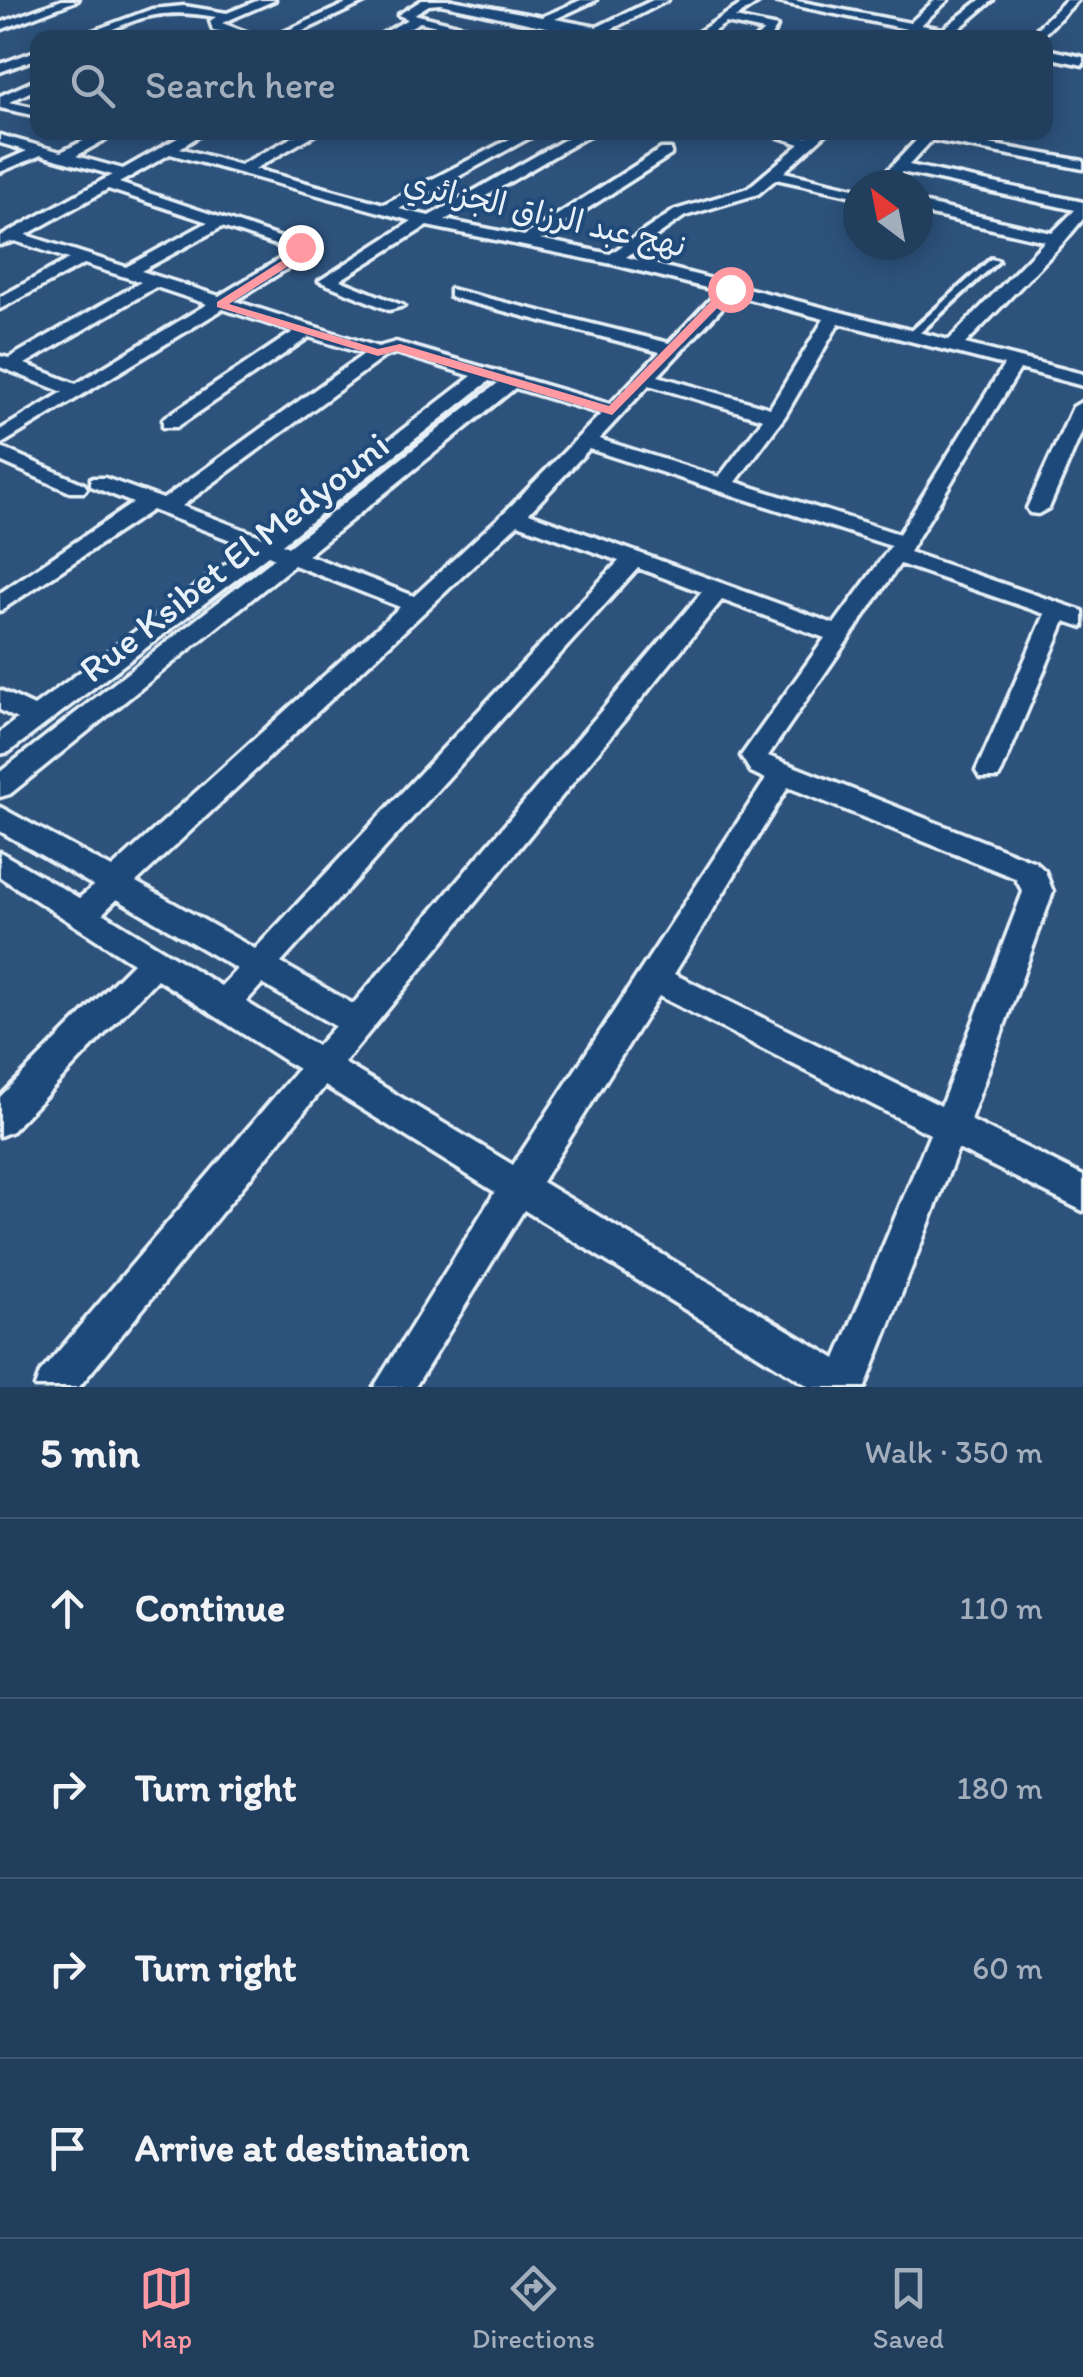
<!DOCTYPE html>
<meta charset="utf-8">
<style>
:root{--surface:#223e5d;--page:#2a4563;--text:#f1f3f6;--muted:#a2aebc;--line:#3f5772;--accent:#ff9aa2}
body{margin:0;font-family:Itim,"Playpen Sans Arabic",sans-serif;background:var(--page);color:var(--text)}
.compass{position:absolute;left:843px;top:170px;width:90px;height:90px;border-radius:50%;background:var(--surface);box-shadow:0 5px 25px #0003;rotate:328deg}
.stop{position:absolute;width:30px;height:30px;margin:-22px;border:8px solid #ff9aa2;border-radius:50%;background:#fff}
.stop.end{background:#ff9aa2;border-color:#fff;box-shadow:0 2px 10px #0008}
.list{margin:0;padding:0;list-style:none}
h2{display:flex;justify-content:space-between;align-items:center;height:130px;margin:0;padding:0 40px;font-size:42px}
h2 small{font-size:32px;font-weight:400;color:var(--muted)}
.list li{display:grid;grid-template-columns:65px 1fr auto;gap:30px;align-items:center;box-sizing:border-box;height:180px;padding:0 40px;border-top:2px solid var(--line)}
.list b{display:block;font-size:38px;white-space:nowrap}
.list em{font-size:32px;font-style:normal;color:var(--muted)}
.icon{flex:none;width:55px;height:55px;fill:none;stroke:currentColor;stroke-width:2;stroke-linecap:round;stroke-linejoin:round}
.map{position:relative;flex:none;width:1083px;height:1387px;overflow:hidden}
.search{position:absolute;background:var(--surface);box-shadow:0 5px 25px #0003;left:30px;right:30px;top:30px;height:110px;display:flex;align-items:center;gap:25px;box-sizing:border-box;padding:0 35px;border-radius:20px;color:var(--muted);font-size:38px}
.sheet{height:850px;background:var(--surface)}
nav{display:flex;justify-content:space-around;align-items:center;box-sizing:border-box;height:140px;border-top:2px solid var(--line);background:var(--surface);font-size:28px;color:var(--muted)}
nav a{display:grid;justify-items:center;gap:5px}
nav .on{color:var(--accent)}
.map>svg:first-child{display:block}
</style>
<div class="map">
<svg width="1083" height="1387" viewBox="0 0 1083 1387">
<rect width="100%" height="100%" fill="#2d527c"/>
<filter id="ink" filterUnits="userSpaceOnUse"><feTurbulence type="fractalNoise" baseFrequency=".01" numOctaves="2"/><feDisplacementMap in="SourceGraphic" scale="20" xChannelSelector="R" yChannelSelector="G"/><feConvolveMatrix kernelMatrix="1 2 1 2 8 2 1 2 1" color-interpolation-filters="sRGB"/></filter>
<g filter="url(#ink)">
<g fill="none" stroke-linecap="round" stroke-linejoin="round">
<g stroke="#e8f1f8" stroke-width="8">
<path id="service" d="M991 259 998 261 913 339H907V335Z"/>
</g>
<g stroke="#e8f1f8" stroke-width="7">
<g id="minor">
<path d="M62 0H78L0 30V23Z"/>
<path d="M259 0H275L222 23 262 38 213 30 210 21 216 17C188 12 162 11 136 20 115 27 97 38 74 38L152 9 184 6 227 13Z"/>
<path d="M354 0 367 1 288 38H271Z"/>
<path d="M422 0H452L542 17 581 0H596L555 19 597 27 653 0H668L610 30 642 38C573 38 507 17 440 4L429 5 414 14 509 38H486L420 22 391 38H375L408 19 398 15Z"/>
<path d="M748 0H762L735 18 777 27 770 38H756L764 31 726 23 704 38H689Z"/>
<path d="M769 0H792L910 23 935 0H948L921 25 943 29 980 0H993L955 32 975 38H949Z"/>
<path d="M1066 0H1078L1040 38H1027Z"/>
<path d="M1046 49 1083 57V65L1046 57Z"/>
<path d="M38 50V58L0 72V64Z"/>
<path d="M38 79V88L9 102 38 108V116L0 108V96Z"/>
<path d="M101 132H119L76 156 123 169 188 132H205L180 148 240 165 302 132H319L255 169 384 204 523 132H540L399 209 429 216 578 132H595L445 220 524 236 661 149H671V155L540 239 610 254 675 210 748 188 800 144 763 132 808 137 813 132H828L784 172 858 189V197L776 179 758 194 685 216 626 257 949 340 1045 241 918 212V202L1052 233 1075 210 902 172 890 185H875L877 182 924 132 1083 161V169L932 140 909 165 1083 202V219L1064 242 965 344 1083 374V386L1020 369 909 552 1083 611V627L1065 621 1002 771 998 778H980L976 771 1045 614 900 564 768 756 1035 862 1045 871 1053 892 970 1120 1083 1176V1211L958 1149 865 1387H810L524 1210 415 1387H374L495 1192 325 1086 79 1387H35L40 1373 298 1069 157 979 12 1131 0 1136V1097L133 963 0 877V852L79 898 94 886 0 831V807L112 868 400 607 294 565 10 794 0 797V772L275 558 268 555 9 752 0 754V732L17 719 0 710V690L34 706 249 547 152 510 0 611V593L133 503 91 486V478H105L163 499 364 354 309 337 177 427H163V419L293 332 223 309 0 445V430L63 392 0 367V356L9 358 141 282 84 264 0 309V297L69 259 15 241 0 245V237L112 175 41 155 0 172V163L27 151 0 143V135L61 152ZM170 154 412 221 319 281 389 310 404 306 340 280 427 226 612 264 718 291 669 343 450 289V297L660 352 610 404 396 342 378 347 235 301 307 256 308 247 119 183ZM108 189 208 222 126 267 26 235ZM222 227 293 251 219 296 141 271ZM156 287 207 304 76 384 25 364ZM734 295 824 319 770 408 658 376ZM839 323 1004 365 899 534 736 482 785 416ZM396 353 472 376 263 537 182 506 384 357ZM489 381 498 383 288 547 282 544ZM649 385 763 419 719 477 599 439ZM515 388 601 414 507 510 414 596 308 555ZM589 449 891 546 834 624 529 513ZM518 524 619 561 255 949 136 882ZM638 568 702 592 353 1004 281 963ZM722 600 825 638 741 756 751 772 766 779 513 1165 344 1063ZM788 787 1015 878 1023 892 941 1106 674 974ZM117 899 237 969 221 986 103 913ZM262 984 335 1026 317 1046 246 1002ZM659 996 930 1134 836 1359 542 1182Z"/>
<path d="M1083 401V429L1049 508 1038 514 1030 513 1027 508 1073 407Z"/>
<path d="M0 447 84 484 87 488 84 492H70L0 461Z"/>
</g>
</g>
<use href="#service" fill="#1f4a7a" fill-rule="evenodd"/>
<use href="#minor" fill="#1f4a7a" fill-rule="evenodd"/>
</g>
</g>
<path fill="#ff9aa2" d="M300 244 306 247 303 257 229 304 378 349 400 344 609 406 726 286 736 289 612 415 396 351 378 356 217 307V302L294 253Z"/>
<g text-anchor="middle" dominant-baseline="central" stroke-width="8" stroke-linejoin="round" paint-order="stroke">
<g font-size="32" fill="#e8f1f8" stroke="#1f4a7a">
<text transform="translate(545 214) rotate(13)">نهج عبد الرزاق الجزائري</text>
</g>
<g font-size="38" fill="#e8f1f8" stroke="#1f4a7a">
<text transform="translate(234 557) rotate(-38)">Rue Ksibet El Medyouni</text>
</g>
</g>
</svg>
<svg class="compass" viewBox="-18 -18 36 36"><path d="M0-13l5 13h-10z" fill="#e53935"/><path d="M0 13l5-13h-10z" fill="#a2aebc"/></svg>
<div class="stop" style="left:730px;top:289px"></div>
<div class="stop end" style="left:300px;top:247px"></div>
<div class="search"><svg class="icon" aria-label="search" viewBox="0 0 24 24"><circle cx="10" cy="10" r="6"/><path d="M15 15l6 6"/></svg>Search here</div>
</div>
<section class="sheet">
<h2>5 min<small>Walk · 350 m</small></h2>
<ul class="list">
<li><svg class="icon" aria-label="ahead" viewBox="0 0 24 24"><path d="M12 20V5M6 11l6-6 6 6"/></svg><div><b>Continue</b></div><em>110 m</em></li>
<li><svg class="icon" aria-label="right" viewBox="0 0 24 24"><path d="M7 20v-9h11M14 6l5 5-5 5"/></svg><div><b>Turn right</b></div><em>180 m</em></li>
<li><svg class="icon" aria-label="right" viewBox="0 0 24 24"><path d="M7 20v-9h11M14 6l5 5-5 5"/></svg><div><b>Turn right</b></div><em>60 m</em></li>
<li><svg class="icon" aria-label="arrive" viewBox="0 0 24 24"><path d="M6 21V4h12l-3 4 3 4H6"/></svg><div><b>Arrive at destination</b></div></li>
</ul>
</section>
<nav>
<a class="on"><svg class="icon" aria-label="map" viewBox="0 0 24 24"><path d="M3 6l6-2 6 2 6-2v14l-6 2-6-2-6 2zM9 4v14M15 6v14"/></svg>Map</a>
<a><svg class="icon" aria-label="directions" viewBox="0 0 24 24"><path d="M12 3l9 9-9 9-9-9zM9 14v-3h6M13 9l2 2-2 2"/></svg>Directions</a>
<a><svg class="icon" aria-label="saved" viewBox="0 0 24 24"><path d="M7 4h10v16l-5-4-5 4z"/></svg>Saved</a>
</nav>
